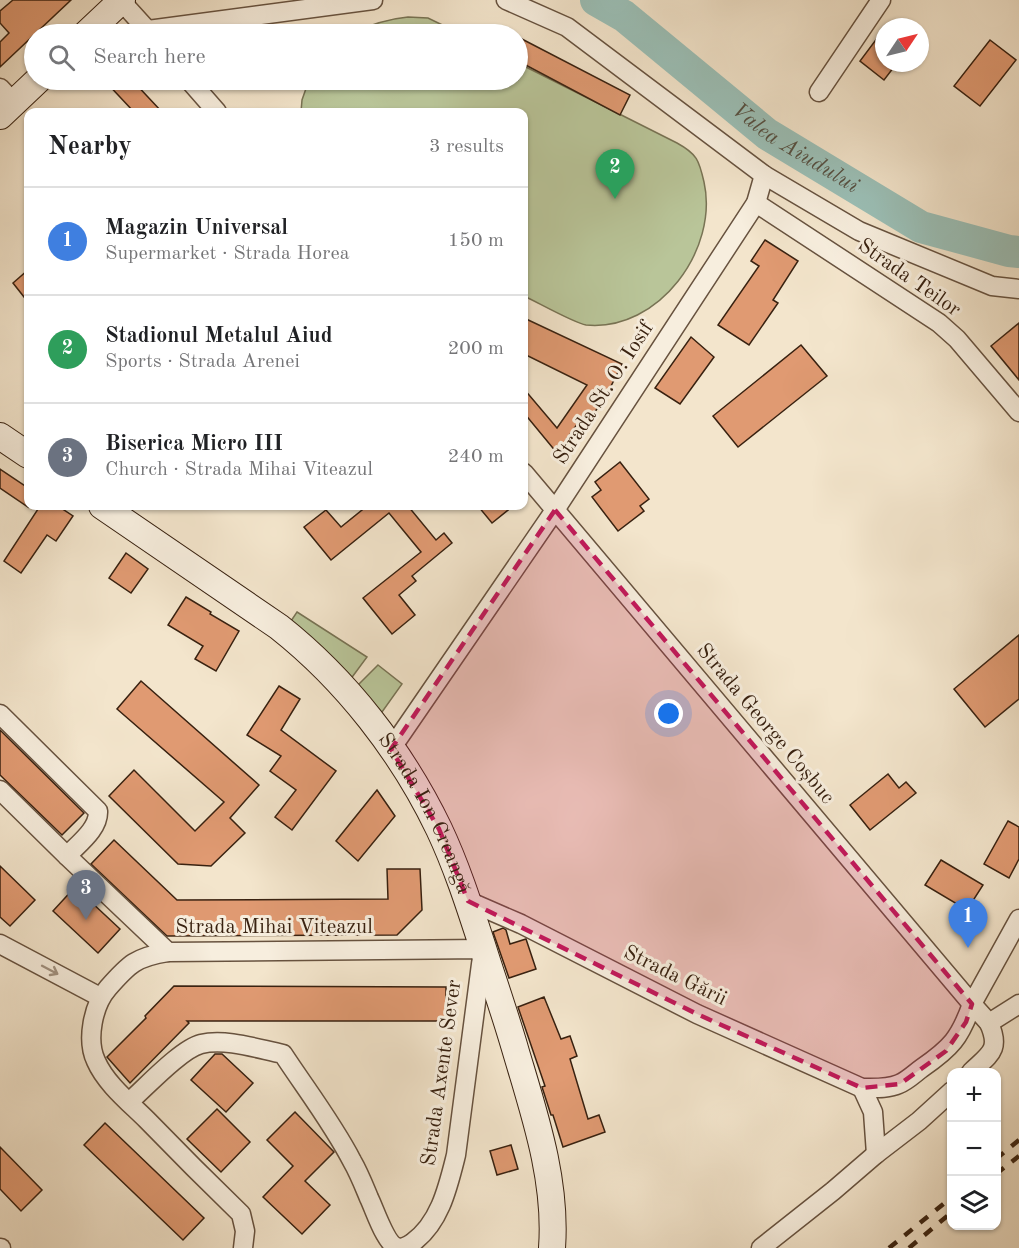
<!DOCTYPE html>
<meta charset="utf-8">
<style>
:root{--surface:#fff;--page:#f2f2f2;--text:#202124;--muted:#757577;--line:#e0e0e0;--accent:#b45309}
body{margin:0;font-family:"Old Standard TT",serif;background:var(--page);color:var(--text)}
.controls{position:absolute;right:18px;bottom:18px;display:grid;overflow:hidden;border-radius:12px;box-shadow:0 2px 4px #0004}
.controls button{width:54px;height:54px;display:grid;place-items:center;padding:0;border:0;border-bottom:2px solid var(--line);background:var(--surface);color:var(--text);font:30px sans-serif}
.compass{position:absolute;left:875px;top:18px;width:54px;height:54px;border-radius:50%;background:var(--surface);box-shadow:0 2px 4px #0004;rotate:55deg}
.you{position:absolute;left:669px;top:714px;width:21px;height:21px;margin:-15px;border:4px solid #fff;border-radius:50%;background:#1a73e8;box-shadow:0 0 0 9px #1a73e833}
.badge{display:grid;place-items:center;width:39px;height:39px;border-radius:50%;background:var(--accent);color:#fff;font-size:20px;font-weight:700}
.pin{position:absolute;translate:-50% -50px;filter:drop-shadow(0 2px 3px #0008)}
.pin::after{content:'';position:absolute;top:32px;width:21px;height:18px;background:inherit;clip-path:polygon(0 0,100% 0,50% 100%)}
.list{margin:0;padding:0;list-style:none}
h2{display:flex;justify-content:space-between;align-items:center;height:78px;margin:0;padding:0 24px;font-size:26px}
h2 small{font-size:20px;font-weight:400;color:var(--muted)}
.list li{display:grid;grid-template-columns:39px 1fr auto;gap:18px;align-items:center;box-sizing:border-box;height:108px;padding:0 24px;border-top:2px solid var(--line)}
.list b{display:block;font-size:22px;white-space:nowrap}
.list p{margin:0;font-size:20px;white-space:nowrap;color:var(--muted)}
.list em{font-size:20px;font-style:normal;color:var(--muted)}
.icon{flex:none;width:33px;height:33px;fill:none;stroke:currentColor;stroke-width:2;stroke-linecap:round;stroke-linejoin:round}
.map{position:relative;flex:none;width:1019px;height:1248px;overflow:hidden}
.search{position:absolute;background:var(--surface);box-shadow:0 2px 4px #0004;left:24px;top:24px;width:504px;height:66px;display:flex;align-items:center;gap:15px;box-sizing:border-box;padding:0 21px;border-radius:33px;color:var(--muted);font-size:22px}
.panel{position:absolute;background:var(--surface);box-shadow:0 2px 4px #0004;left:24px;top:108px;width:504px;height:402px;border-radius:12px}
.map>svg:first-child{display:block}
</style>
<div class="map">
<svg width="1019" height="1248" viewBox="0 0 1019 1248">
<rect width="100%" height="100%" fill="#f3e5cc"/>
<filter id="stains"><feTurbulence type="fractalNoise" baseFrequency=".00333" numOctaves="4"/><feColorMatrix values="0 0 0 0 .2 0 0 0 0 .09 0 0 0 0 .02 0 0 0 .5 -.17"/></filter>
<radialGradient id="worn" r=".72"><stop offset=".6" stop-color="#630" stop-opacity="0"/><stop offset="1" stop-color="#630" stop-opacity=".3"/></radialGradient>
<g fill="#b9c599" stroke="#787354" stroke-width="1.5">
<path d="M408 17 428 18 461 34H350C369 25 386 19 408 17Z"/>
<path d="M518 63 677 143C697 154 699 160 704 182 719 249 659 332 586 325 574 323 537 302 524 296V112H301L302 100 309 80H518Z"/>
<path d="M297 612 367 657 347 684 289 624Z"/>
<path d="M378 665 402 684 377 719 352 691Z"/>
</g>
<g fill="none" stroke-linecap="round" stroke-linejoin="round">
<path stroke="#9bbfb6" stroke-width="32" id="s1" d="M596 0 624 16 767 134 921 227 1009 251 1019 252"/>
</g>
<g fill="#e09a72" stroke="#382110" stroke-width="1.5">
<path d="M13 0H71L0 67V42L9 33 0 23V11Z"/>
<path d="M884 29V63H897L884 80 860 61Z"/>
<path d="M518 37 630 95 620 115 518 61Z"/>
<path d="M990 40 1016 60 980 106 954 86Z"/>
<path d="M104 80H132L162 112H134Z"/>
<path d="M765 240 798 261 773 300 778 303 749 345 718 325 759 266 751 261Z"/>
<path d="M28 270V302L13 283Z"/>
<path d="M524 318 622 364 606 396 592 416 585 413 557 453 524 413V389L557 428 587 385 524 354Z"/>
<path d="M1019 323V380L991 346Z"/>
<path d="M691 337 714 357 680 404 655 388Z"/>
<path d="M801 345 827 376 738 447 713 416Z"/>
<path d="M620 462 649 499 640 506 644 511 618 531 592 497 601 490 595 482Z"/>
<path d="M0 469 28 488V507L0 488Z"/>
<path d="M40 506H58L73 516 56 541 47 535 21 573 4 561Z"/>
<path d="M367 506H408L436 540 444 533 452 543 412 576 416 581 399 595 415 615 392 634 363 598 421 552 389 513 331 560 304 527 326 510 341 527Z"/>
<path d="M478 506H513L492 523Z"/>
<path d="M126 553 148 569 131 593 109 578Z"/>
<path d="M186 597 211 612 210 614 239 631 216 671 195 659 203 646 168 625Z"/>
<path d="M1019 635V699L985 727 954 689Z"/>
<path d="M141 681 259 785 230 818 245 833 211 866 178 864 109 796 134 770 195 831 224 802 117 709Z"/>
<path d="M279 686 300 699 281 730 336 771 292 830 275 817 296 790 270 771 281 756 247 735Z"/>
<path d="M0 730 84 813 62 835 0 775Z"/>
<path d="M888 774 899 788 906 782 916 793 870 830 850 805Z"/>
<path d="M377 790 395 816 358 861 336 841Z"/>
<path d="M1008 821 1019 827V859L1009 878 984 864Z"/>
<path d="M114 840 177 900 388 899 387 869H420L422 910 397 935 167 936 91 864Z"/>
<path d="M941 860 983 885 967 910 925 885Z"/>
<path d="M0 866 35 900 10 926 0 917Z"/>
<path d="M75 887 120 929 98 953 53 911Z"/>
<path d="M503 928 506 930 510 944 526 939 536 969 509 978 493 932Z"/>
<path d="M174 986 446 987V1021H187L189 1023 130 1083 107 1057 146 1018 145 1016Z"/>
<path d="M544 997 561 1039 570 1036 577 1056 570 1059 588 1119 599 1115 605 1132 563 1147 553 1115H551L542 1087 545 1086 518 1007Z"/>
<path d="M215 1054H222L253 1083 226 1112 191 1080Z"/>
<path d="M217 1109 250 1142 221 1172 187 1139Z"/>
<path d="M295 1112 334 1152 305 1181 330 1205 302 1234 263 1197 293 1166 267 1140Z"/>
<path d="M105 1123 204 1218 183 1240 84 1145Z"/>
<path d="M511 1145 518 1169 497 1175 490 1151Z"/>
<path d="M0 1147 42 1190 21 1211 0 1189Z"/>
</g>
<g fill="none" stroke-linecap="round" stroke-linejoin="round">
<g stroke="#67523f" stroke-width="21">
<g id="minor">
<path d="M506 0 567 27 764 175 859 231 992 286 1019 289"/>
<path d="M121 1 151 34"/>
<path d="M148 30 373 0"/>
<path d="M189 80 217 112"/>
<path d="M0 88 14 103"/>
<path d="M819 92 881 0"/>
<path d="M756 203 939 323 957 339 1019 412"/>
<path d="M524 473 972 1004 1019 919"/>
<path d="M0 714 98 811C99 829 78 844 67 856"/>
<path d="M391 749 555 510 756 203 764 175"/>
<path d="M0 790 67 856 168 952 483 949 456 1155C448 1187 440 1223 412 1243 409 1245 404 1248 399 1248 386 1246 375 1210 369 1198 364 1186 359 1173 352 1161 333 1124 306 1089 283 1054 258 1049 226 1038 201 1044 181 1049 145 1088 129 1102"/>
<path d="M468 901 521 924 697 1014 862 1088C874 1088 888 1089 899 1084 907 1081 915 1073 922 1068 951 1048 960 1038 972 1004L989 1023 1019 1004"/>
<path d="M0 944 100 997"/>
<path d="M168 952C136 957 129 964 108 988 93 1005 86 1040 96 1061 106 1084 130 1103 147 1120 178 1152 209 1183 241 1214L245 1231 243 1248"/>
<path d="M971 1072C990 1054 1001 1050 989 1023"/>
<path d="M862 1088 873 1112 876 1154"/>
<path d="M0 1248H1"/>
<path d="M761 1248 833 1191 876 1154 919 1121 952 1091"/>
</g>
</g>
<g stroke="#382110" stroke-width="28">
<g id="secondary">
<path d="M86 34 122 0"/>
<path d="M0 116 38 80"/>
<path d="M0 436 28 455"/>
<path id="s2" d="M102 506 279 627C346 680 402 752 439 829 457 867 470 908 483 948 494 983 506 1017 516 1052 535 1116 557 1181 552 1248"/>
</g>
</g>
<use href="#minor" stroke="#f7eede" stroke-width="18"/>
<use href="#secondary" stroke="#f7eede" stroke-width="26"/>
<g stroke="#382110" stroke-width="4.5" stroke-dasharray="10 10" stroke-linecap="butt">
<path d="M996 1159 1019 1140"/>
<path d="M996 1174 1019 1156"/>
<path d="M889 1248 952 1197"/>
<path d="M909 1248 952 1212"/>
</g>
</g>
<defs><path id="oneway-shaft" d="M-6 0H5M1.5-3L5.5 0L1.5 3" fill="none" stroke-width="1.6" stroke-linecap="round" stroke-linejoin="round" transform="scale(1.5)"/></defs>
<use stroke="#a19281" href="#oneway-shaft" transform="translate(50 970) rotate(28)"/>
<path fill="#c2185b" fill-opacity="0.2" stroke="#c2185b" stroke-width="4.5" stroke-dasharray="12 8" stroke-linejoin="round" d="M555 510 972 1004 966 1022 946 1051 900 1084 862 1088 697 1014 468 901 439 829 391 749Z"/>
<g text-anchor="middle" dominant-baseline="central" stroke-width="6" stroke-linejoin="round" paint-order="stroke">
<g font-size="21" fill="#382110" stroke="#f7eede">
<text transform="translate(909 278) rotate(35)">Strada Teilor</text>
<text transform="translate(604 393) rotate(-57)">Strada St. O. Iosif</text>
<text transform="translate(765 724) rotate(50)">Strada George Coșbuc</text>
<text stroke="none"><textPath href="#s2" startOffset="454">Strada Ion Creangă</textPath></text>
<text x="274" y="927">Strada Mihai Viteazul</text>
<text transform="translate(675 976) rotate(26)">Strada Gării</text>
<text transform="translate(442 1073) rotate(-82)">Strada Axente Sever</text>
</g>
<g font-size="22" font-style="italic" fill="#565042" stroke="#f7eede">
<text stroke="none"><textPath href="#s1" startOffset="249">Valea Aiudului</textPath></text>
</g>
</g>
<rect width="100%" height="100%" filter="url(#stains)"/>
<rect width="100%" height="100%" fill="url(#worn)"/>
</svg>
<div class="controls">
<button>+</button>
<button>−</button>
<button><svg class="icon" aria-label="layers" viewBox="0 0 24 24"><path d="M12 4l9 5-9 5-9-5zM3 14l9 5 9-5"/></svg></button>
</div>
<svg class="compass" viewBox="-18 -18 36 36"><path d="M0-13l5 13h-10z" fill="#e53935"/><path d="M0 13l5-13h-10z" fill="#757577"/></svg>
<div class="you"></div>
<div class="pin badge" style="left:968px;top:948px;background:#3f7fe0">1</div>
<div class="pin badge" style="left:615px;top:199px;background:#2e9e5b">2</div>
<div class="pin badge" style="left:86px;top:920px;background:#6b7280">3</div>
<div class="search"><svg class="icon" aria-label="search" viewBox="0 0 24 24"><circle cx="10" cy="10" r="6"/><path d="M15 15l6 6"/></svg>Search here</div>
<section class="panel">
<h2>Nearby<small>3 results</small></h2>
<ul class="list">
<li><span class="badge" style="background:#3f7fe0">1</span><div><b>Magazin Universal</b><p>Supermarket · Strada Horea</p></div><em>150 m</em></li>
<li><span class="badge" style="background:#2e9e5b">2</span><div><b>Stadionul Metalul Aiud</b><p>Sports · Strada Arenei</p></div><em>200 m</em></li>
<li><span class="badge" style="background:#6b7280">3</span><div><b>Biserica Micro III</b><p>Church · Strada Mihai Viteazul</p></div><em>240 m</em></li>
</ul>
</section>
</div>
